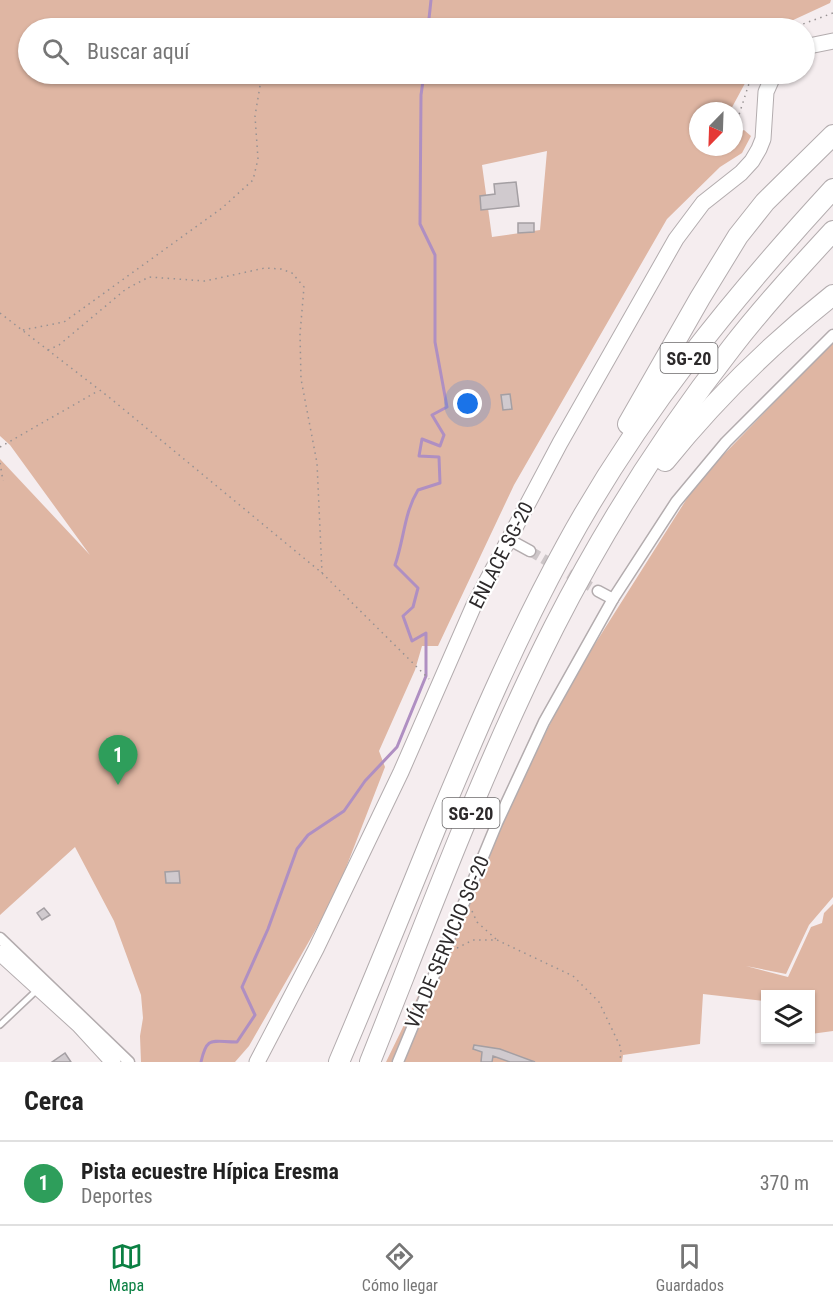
<!DOCTYPE html>
<html lang="es">
<meta charset="utf-8">
<style>
:root{--surface:#fff;--page:#f6f6f6;--text:#222;--muted:#767676;--line:#e0e0e0;--accent:#0b8043}
body{margin:0;font-family:"Roboto Condensed",sans-serif;background:var(--page);color:var(--text)}
.controls{position:absolute;right:18px;bottom:18px;display:grid;overflow:hidden;border-radius:0px;box-shadow:0 2px 4px #0004}
.controls button{width:54px;height:54px;display:grid;place-items:center;padding:0;border:0;border-bottom:2px solid var(--line);background:var(--surface);color:var(--text);font:30px sans-serif}
.compass{position:absolute;left:689px;top:102px;width:54px;height:54px;border-radius:50%;background:var(--surface);box-shadow:0 2px 4px #0004;rotate:203deg}
.you{position:absolute;left:468px;top:404px;width:21px;height:21px;margin:-15px;border:4px solid #fff;border-radius:50%;background:#1a73e8;box-shadow:0 0 0 9px #1a73e833}
.badge{display:grid;place-items:center;width:39px;height:39px;border-radius:50%;background:var(--accent);color:#fff;font-size:20px;font-weight:700}
.pin{position:absolute;translate:-50% -50px;filter:drop-shadow(0 2px 3px #0008)}
.pin::after{content:'';position:absolute;top:32px;width:21px;height:18px;background:inherit;clip-path:polygon(0 0,100% 0,50% 100%)}
.list{margin:0;padding:0;list-style:none}
h2{display:flex;justify-content:space-between;align-items:center;height:78px;margin:0;padding:0 24px;font-size:26px}
h2 small{font-size:20px;font-weight:400;color:var(--muted)}
.list li{display:grid;grid-template-columns:39px 1fr auto;gap:18px;align-items:center;box-sizing:border-box;height:84px;padding:0 24px;border-top:2px solid var(--line)}
.list b{display:block;font-size:22px;white-space:nowrap}
.list p{margin:0;font-size:20px;white-space:nowrap;color:var(--muted)}
.list em{font-size:20px;font-style:normal;color:var(--muted)}
.icon{flex:none;width:33px;height:33px;fill:none;stroke:currentColor;stroke-width:2;stroke-linecap:round;stroke-linejoin:round}
.map{position:relative;flex:none;width:833px;height:1062px;overflow:hidden}
.search{position:absolute;background:var(--surface);box-shadow:0 2px 4px #0004;left:18px;right:18px;top:18px;height:66px;display:flex;align-items:center;gap:15px;box-sizing:border-box;padding:0 21px;border-radius:33px;color:var(--muted);font-size:22px}
.sheet{height:162px;background:var(--surface)}
nav{display:flex;justify-content:space-around;align-items:center;box-sizing:border-box;height:84px;border-top:2px solid var(--line);background:var(--surface);font-size:16px;color:var(--muted)}
nav a{display:grid;justify-items:center;gap:3px}
nav .on{color:var(--accent)}
.map>svg:first-child{display:block}
</style>
<div class="map">
<svg width="833" height="1062" viewBox="0 0 833 1062">
<rect width="100%" height="100%" fill="#f5edef"/>
<g fill="#dfb6a3" fill-rule="evenodd">
<path d="M0 0H831L830 3 776 28H28V74H750L730 111H698V147C709 147 721 147 734 147V135L744 130 751 136 742 153 720 167 667 219 514 485 438 646H422L415 670 379 751 385 767 335 896 249 1046 235 1062H141L140 1036 143 1018 141 995 114 921 75 847 0 915V459L90 555 10 445 0 436ZM547 151 540 230 492 237 482 165Z"/>
<path d="M833 342V897L809 925 786 974 746 966 788 977 811 927 822 923 824 913 833 904V1031L811 1034 810 994H766L765 1001 703 994 700 1044 623 1055 622 1062H386L569 685 698 481Z"/>
</g>
<g fill="none" stroke-linecap="round" stroke-linejoin="round">
<g stroke="#af8fc2" stroke-width="3">
<path d="M428 28 431 0"/>
<path d="M201 1062C207 1035 212 1042 237 1042L255 1015 242 987 268 929 297 849 308 835 344 811 365 781 397 747 426 676V633L412 641 403 616 413 607 418 588 395 565C404 540 404 513 418 490L440 483 439 457 419 456 422 439 440 446 444 435 432 415 447 407 435 342V255L420 224 421 95 424 74"/>
</g>
</g>
<g fill="#d0cace" stroke="#a49fa3" stroke-width="1.5">
<path d="M516 182 519 206 481 210 480 196 495 194 494 184Z"/>
<path d="M518 223H534V232L518 233Z"/>
<path d="M510 394 512 409 503 410 501 395Z"/>
<path d="M179 871 180 883H166L165 872Z"/>
<path d="M44 908 50 915 42 920 37 913Z"/>
<path d="M474 1045 500 1049 535 1062H510L493 1056 492 1062H481L482 1052 473 1049Z"/>
<path d="M65 1053 71 1062H52Z"/>
</g>
<g fill="none" stroke-linecap="round" stroke-linejoin="round">
<path stroke="#cdc6c8" stroke-width="10" stroke-dasharray="10 5" stroke-linecap="butt" d="M530 551 598 591"/>
<g stroke="#b3acae" stroke-width="8">
<path id="lane" d="M0 1025 37 990"/>
</g>
<g stroke="#b3acae" stroke-width="13">
<g id="street">
<path d="M508 539 530 551"/>
<path d="M598 591 613 599 676 502 726 442 833 335"/>
<path d="M0 938 129 1062"/>
<path d="M398 1062 497 823 544 722 613 599"/>
</g>
</g>
<g stroke="#b3acae" stroke-width="17">
<g id="secondary">
<path d="M804 47 833 41"/>
<path d="M0 953 79 1025 113 1062"/>
<path d="M257 1062 316 949 401 772 474 605 560 443 676 239 703 203 741 173 752 161 759 149 763 139 766 92 774 74"/>
</g>
</g>
<g stroke="#b3acae" stroke-width="22">
<g id="highway">
<path d="M628 424 700 298 738 236 765 202 833 135"/>
<path d="M665 461C715 399 771 344 833 295"/>
<path d="M339 1062C372 984 404 906 436 827 476 731 516 637 566 546 638 414 731 300 833 189"/>
<path d="M370 1062C428 917 483 767 554 627 604 529 664 434 732 347 763 307 798 269 833 231"/>
</g>
</g>
<g stroke="#979293" stroke-width="1.5" stroke-dasharray="1.5 4.5" stroke-linecap="butt">
<path d="M401 28 419 24"/>
<path d="M792 28 833 13"/>
<path d="M734 125 738 118 752 74"/>
<path d="M0 313 110 398 322 573 429 679"/>
<path d="M23 330 64 322 222 208 253 180 258 159 255 116 262 74"/>
<path d="M48 350 59 345 126 289 149 277 205 281 265 268 281 269 292 273 304 287 300 334 301 379 317 463 322 573"/>
<path d="M0 447 98 391"/>
<path d="M0 463 3 481"/>
<path d="M472 911 477 922 496 939"/>
<path d="M457 948 473 940H497L573 976 599 1002 621 1048 620 1062"/>
</g>
<use href="#lane" stroke="#fff" stroke-width="5"/>
<use href="#street" stroke="#fff" stroke-width="10"/>
<use href="#secondary" stroke="#fff" stroke-width="15"/>
<use href="#highway" stroke="#fff" stroke-width="20"/>
</g>
<g text-anchor="middle" dominant-baseline="central" stroke-width="4.5" stroke-linejoin="round" paint-order="stroke">
<g fill="#fff" stroke="#6c6a6b" stroke-width="1.5">
<rect x="660.5" y="343" width="57" height="30" rx="4.5"/>
<rect x="442.5" y="798" width="57" height="30" rx="4.5"/>
</g>
<g font-size="18" font-weight="bold" fill="#2d2a2b">
<text x="689" y="358">SG-20</text>
<text x="471" y="813">SG-20</text>
</g>
<g font-size="20" fill="#2d2a2b" stroke="#fff">
<text transform="translate(501 555) rotate(-63)">ENLACE SG-20</text>
<text transform="translate(447 942) rotate(-67)">VÍA DE SERVICIO SG-20</text>
</g>
</g>
</svg>
<div class="controls">
<button><svg class="icon" aria-label="layers" viewBox="0 0 24 24"><path d="M12 4l9 5-9 5-9-5zM3 14l9 5 9-5"/></svg></button>
</div>
<svg class="compass" viewBox="-18 -18 36 36"><path d="M0-13l5 13h-10z" fill="#e53935"/><path d="M0 13l5-13h-10z" fill="#767676"/></svg>
<div class="you"></div>
<div class="pin badge" style="left:118px;top:785px;background:#2e9e5b">1</div>
<div class="search"><svg class="icon" aria-label="search" viewBox="0 0 24 24"><circle cx="10" cy="10" r="6"/><path d="M15 15l6 6"/></svg>Buscar aquí</div>
</div>
<section class="sheet">
<h2>Cerca<small></small></h2>
<ul class="list">
<li><span class="badge" style="background:#2e9e5b">1</span><div><b>Pista ecuestre Hípica Eresma</b><p>Deportes</p></div><em>370 m</em></li>
</ul>
</section>
<nav>
<a class="on"><svg class="icon" aria-label="map" viewBox="0 0 24 24"><path d="M3 6l6-2 6 2 6-2v14l-6 2-6-2-6 2zM9 4v14M15 6v14"/></svg>Mapa</a>
<a><svg class="icon" aria-label="directions" viewBox="0 0 24 24"><path d="M12 3l9 9-9 9-9-9zM9 14v-3h6M13 9l2 2-2 2"/></svg>Cómo llegar</a>
<a><svg class="icon" aria-label="saved" viewBox="0 0 24 24"><path d="M7 4h10v16l-5-4-5 4z"/></svg>Guardados</a>
</nav>
